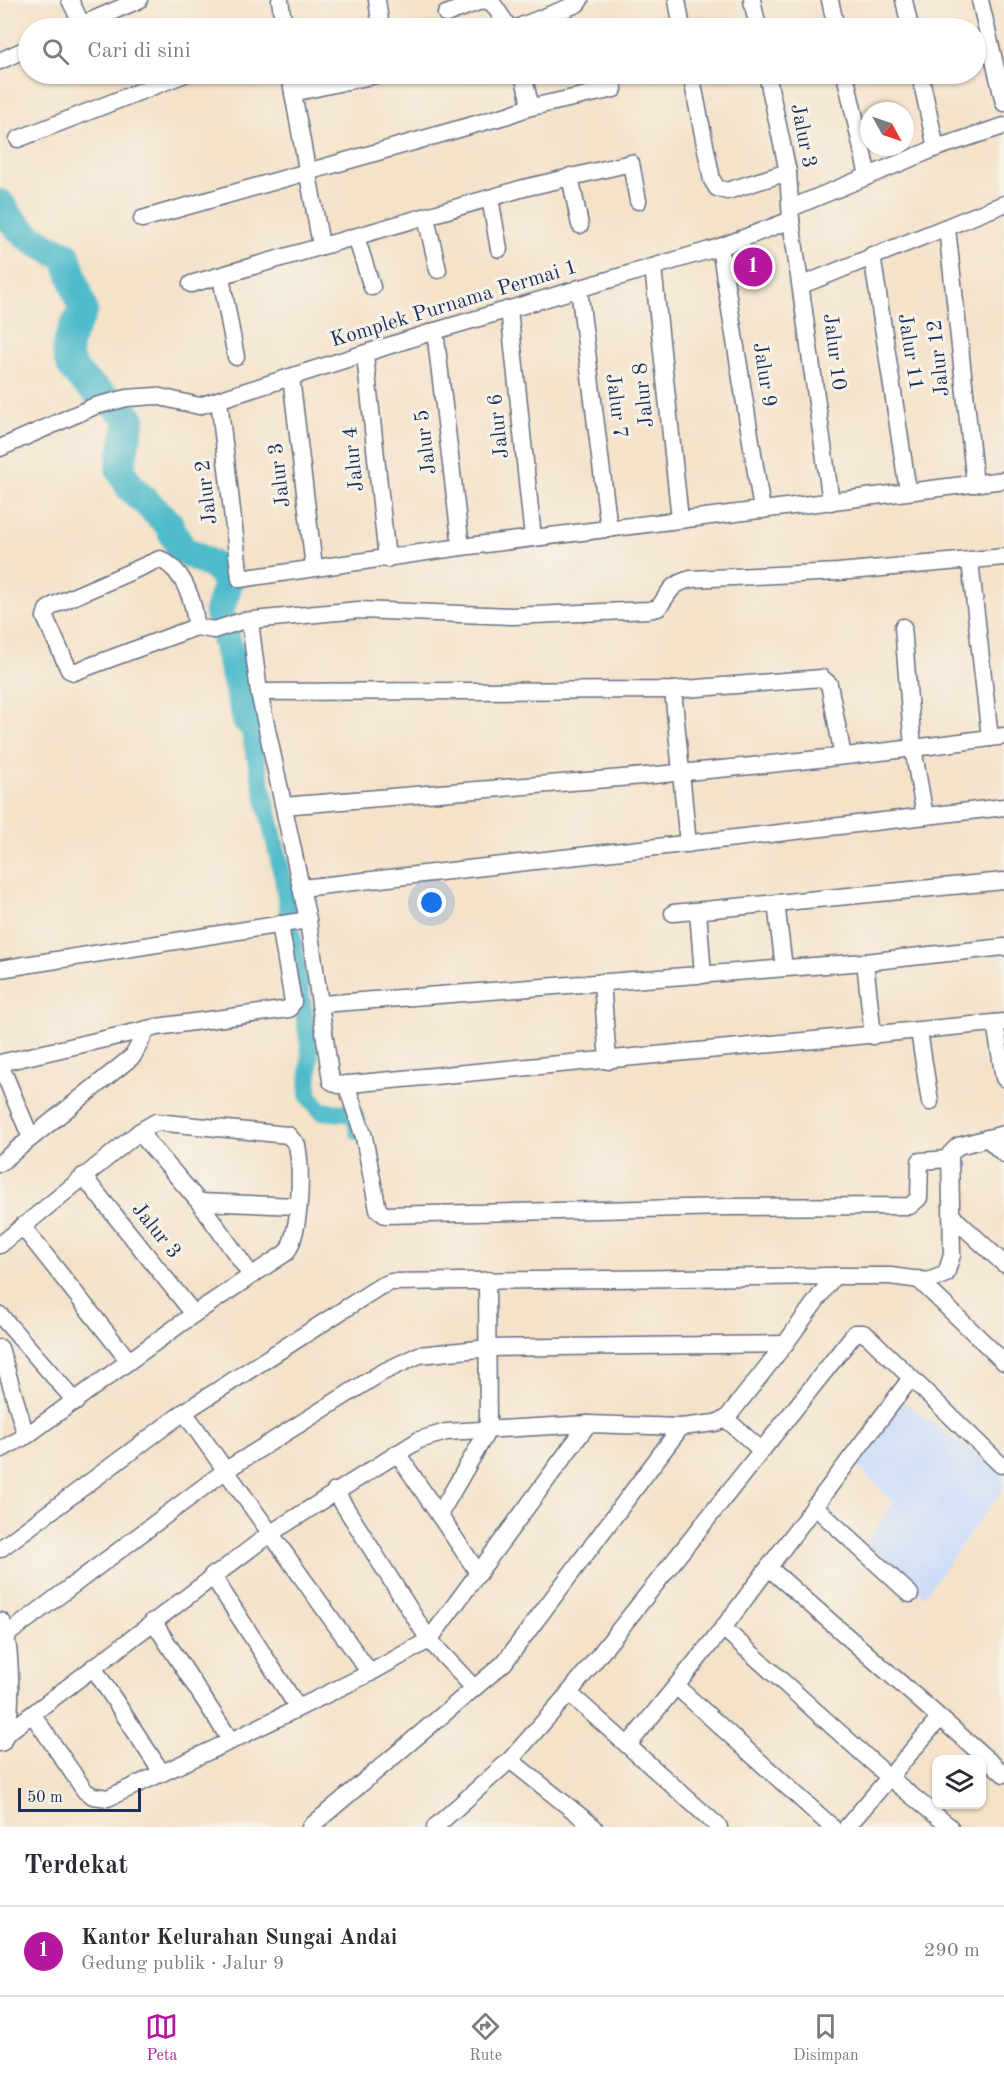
<!DOCTYPE html>
<html lang="id">
<meta charset="utf-8">
<style>
:root{--surface:#fff;--page:#f7f7f7;--text:#2b2b33;--muted:#7c7c81;--line:#e1e1e2;--accent:#b5179e}
body{margin:0;font-family:"Old Standard TT",serif;background:var(--page);color:var(--text)}
.controls{position:absolute;right:18px;bottom:18px;display:grid;overflow:hidden;border-radius:12px;box-shadow:0 2px 4px #0004}
.controls button{width:54px;height:54px;display:grid;place-items:center;padding:0;border:0;border-bottom:2px solid var(--line);background:var(--surface);color:var(--text);font:30px sans-serif}
.compass{position:absolute;left:860px;top:102px;width:54px;height:54px;border-radius:50%;background:var(--surface);box-shadow:0 2px 4px #0004;rotate:130deg}
.scale{position:absolute;left:18px;bottom:15px;width:123px;box-sizing:border-box;padding-left:6px;border:3px solid #1b2f5e;border-top:0;font-size:16px;line-height:21px;white-space:nowrap;color:#1b2f5e;-webkit-text-stroke:4px #f7f3e8;paint-order:stroke}
.you{position:absolute;left:432px;top:903px;width:21px;height:21px;margin:-15px;border:4px solid #fff;border-radius:50%;background:#1a73e8;box-shadow:0 0 0 9px #1a73e833}
.badge{display:grid;place-items:center;width:39px;height:39px;border-radius:50%;background:var(--accent);color:#fff;font-size:20px;font-weight:700}
.pin{position:absolute;translate:-50% -50%;border:3px solid #fff;box-shadow:0 2px 6px #0006}
.list{margin:0;padding:0;list-style:none}
h2{display:flex;justify-content:space-between;align-items:center;height:78px;margin:0;padding:0 24px;font-size:26px}
h2 small{font-size:20px;font-weight:400;color:var(--muted)}
.list li{display:grid;grid-template-columns:39px 1fr auto;gap:18px;align-items:center;box-sizing:border-box;height:90px;padding:0 24px;border-top:2px solid var(--line)}
.list b{display:block;font-size:22px;white-space:nowrap}
.list p{margin:0;font-size:20px;white-space:nowrap;color:var(--muted)}
.list em{font-size:20px;font-style:normal;color:var(--muted)}
.icon{flex:none;width:33px;height:33px;fill:none;stroke:currentColor;stroke-width:2;stroke-linecap:round;stroke-linejoin:round}
.map{position:relative;flex:none;width:1004px;height:1827px;overflow:hidden}
.search{position:absolute;background:var(--surface);box-shadow:0 2px 4px #0004;left:18px;right:18px;top:18px;height:66px;display:flex;align-items:center;gap:15px;box-sizing:border-box;padding:0 21px;border-radius:33px;color:var(--muted);font-size:22px}
.sheet{height:168px;background:var(--surface)}
nav{display:flex;justify-content:space-around;align-items:center;box-sizing:border-box;height:84px;border-top:2px solid var(--line);background:var(--surface);font-size:16px;color:var(--muted)}
nav a{display:grid;justify-items:center;gap:3px}
nav .on{color:var(--accent)}
.map>svg:first-child{display:block}
</style>
<div class="map">
<svg width="1004" height="1827" viewBox="0 0 1004 1827">
<rect width="100%" height="100%" fill="#f7f3e8"/>
<filter id="ink" filterUnits="userSpaceOnUse"><feTurbulence type="fractalNoise" baseFrequency=".0167" numOctaves="2"/><feDisplacementMap in="SourceGraphic" scale="12" xChannelSelector="R" yChannelSelector="G"/><feConvolveMatrix kernelMatrix="1 2 1 2 8 2 1 2 1" color-interpolation-filters="sRGB"/></filter>
<filter id="wash" filterUnits="userSpaceOnUse"><feTurbulence type="fractalNoise" baseFrequency=".008" numOctaves="4" result="noise"/><feDisplacementMap in="SourceGraphic" scale="24" xChannelSelector="R" yChannelSelector="G"/><feGaussianBlur stdDeviation="1.35" result="paint"/><feColorMatrix in="noise" values="0 0 0 0 0 0 0 0 0 0 0 0 0 0 0 0 0 1.4 0 .05"/><feComposite in="paint" operator="in"/></filter>
<g filter="url(#wash)">
<rect width="100%" height="100%" fill="#f4e2c9"/>
<path fill="#cadcf9" d="M898 1398 1004 1475V1487L924 1596 866 1545 893 1502 849 1458Z"/>
<g fill="none" stroke-linecap="round" stroke-linejoin="round">
<path stroke="#4fbbca" stroke-width="18" d="M247 720 283 878 310 1052 308 1095 321 1111 354 1114 358 1131"/>
<path stroke="#4fbbca" stroke-width="30" d="M0 204C19 233 34 243 66 256L83 311C79 320 73 328 70 337 54 376 111 395 130 419L120 468 130 487 168 523 181 549 220 569 228 583 219 612 247 720"/>
</g>
</g>
<g filter="url(#ink)">
<g fill="none" stroke-linecap="round" stroke-linejoin="round">
<g stroke="#676e83" stroke-width="19">
<g id="street">
<path d="M70 0 82 25"/>
<path d="M280 0 284 28"/>
<path d="M377 0 381 28"/>
<path d="M486 0 493 4 509 28"/>
<path d="M677 0 682 28"/>
<path d="M752 0 758 28"/>
<path d="M830 0 836 28"/>
<path d="M904 0 910 28"/>
<path d="M980 0 1004 103"/>
<path d="M446 14 481 1"/>
<path d="M74 28 139 0"/>
<path d="M516 28 577 4 580 0"/>
<path d="M0 61 28 48"/>
<path d="M290 74 293 93"/>
<path d="M691 74 712 180 717 188 727 191 788 172"/>
<path d="M767 74 788 172 791 220 831 502"/>
<path d="M845 74 868 176"/>
<path d="M920 74 936 148"/>
<path d="M527 108 614 89"/>
<path d="M18 139 185 74"/>
<path d="M570 176 580 225"/>
<path d="M490 198 499 249"/>
<path d="M791 208 936 148 1004 126"/>
<path d="M426 217 438 270"/>
<path d="M142 219 508 115 527 108 529 100 523 74"/>
<path d="M947 228 975 484"/>
<path d="M356 237 372 287"/>
<path d="M321 245 293 93 380 74"/>
<path d="M720 247 762 510"/>
<path d="M872 255 908 491"/>
<path d="M653 267 680 519"/>
<path d="M221 277 236 357"/>
<path d="M191 284 524 188 631 163 638 201"/>
<path d="M802 285 1004 204"/>
<path d="M579 288 609 529"/>
<path d="M509 309 533 538"/>
<path d="M435 331 461 547"/>
<path d="M365 355 387 559"/>
<path d="M291 377 314 567"/>
<path d="M219 400 240 579 461 547 1004 480"/>
<path d="M0 448 95 406 127 398 156 396 199 406 435 331 720 247 791 220"/>
<path d="M970 561 990 738"/>
<path d="M250 622 259 692 308 920 331 1081 339 1085 1004 1022"/>
<path d="M196 627C195 603 184 570 160 559L54 605 47 610 45 617 69 670 74 672 196 627 214 630 242 621 359 610 512 616 649 610 658 608C671 592 668 585 691 579L838 572 1004 557"/>
<path d="M903 627 913 748 925 816"/>
<path d="M673 690 688 844"/>
<path d="M259 692 673 690 822 678 829 684 843 756"/>
<path d="M285 806C525 785 766 770 1004 736"/>
<path d="M302 888 1004 807"/>
<path d="M776 903 784 968"/>
<path d="M698 911 703 975"/>
<path d="M673 913 1004 881"/>
<path d="M865 962 873 1036"/>
<path d="M0 969 308 920"/>
<path d="M602 982 608 1061"/>
<path d="M322 1004 865 962 1004 947"/>
<path d="M995 1023 1004 1078"/>
<path d="M919 1031 930 1102"/>
<path d="M0 1063 157 1027 289 1009 293 1002 280 924"/>
<path d="M0 1064 31 1138"/>
<path d="M346 1084 364 1137 378 1210 385 1215 728 1207 910 1206 919 1198 920 1161 949 1159"/>
<path d="M139 1132 199 1202 251 1275"/>
<path d="M987 1138 1004 1154"/>
<path d="M0 1163 133 1056 147 1029"/>
<path d="M83 1176 194 1314"/>
<path d="M199 1202 298 1206"/>
<path d="M952 1216 1004 1264"/>
<path d="M22 1226 129 1361"/>
<path d="M0 1245 139 1132 156 1122 288 1135 297 1145C302 1172 301 1229 287 1252L194 1314 26 1436 0 1450"/>
<path d="M918 1279 1004 1362"/>
<path d="M0 1315 76 1402"/>
<path d="M0 1348 26 1436"/>
<path d="M184 1412 370 1673"/>
<path d="M726 1419 761 1450"/>
<path d="M397 1453 479 1574"/>
<path d="M335 1491 429 1640 474 1688"/>
<path d="M814 1506 910 1594"/>
<path d="M439 1515 488 1430 487 1280"/>
<path d="M0 1549 184 1412 379 1287 391 1282 834 1276H890L928 1281 946 1274 952 1255 950 1154 958 1146 1004 1134"/>
<path d="M769 1568 1004 1774"/>
<path d="M212 1575 298 1708"/>
<path d="M153 1621 231 1741"/>
<path d="M723 1628 890 1778 950 1827"/>
<path d="M4 1637 226 1470 381 1373 419 1355 489 1348 785 1344"/>
<path d="M93 1667 162 1773"/>
<path d="M676 1686 832 1827"/>
<path d="M569 1693 719 1827"/>
<path d="M33 1715 85 1791 93 1796 108 1798 231 1741 370 1673 429 1640 588 1424"/>
<path d="M2 1737 271 1533 419 1440 446 1432 588 1424 681 1427 715 1423 726 1419 785 1344 834 1276"/>
<path d="M629 1744 723 1628 911 1378"/>
<path d="M510 1760 594 1827"/>
<path d="M310 1827 504 1663 681 1427"/>
<path d="M435 1827 510 1760 569 1693 855 1333H863L869 1337 1001 1465"/>
<path d="M847 1827 939 1719"/>
</g>
</g>
<g stroke="#676e83" stroke-width="25">
<path id="secondary" d="M0 1624C8 1647 11 1717 0 1740"/>
</g>
<use href="#street" stroke="#fff" stroke-width="16"/>
<use href="#secondary" stroke="#fff" stroke-width="22"/>
</g>
</g>
<g text-anchor="middle" dominant-baseline="central" stroke-width="6" stroke-linejoin="round" paint-order="stroke">
<g font-size="21" fill="#1b2f5e" stroke="#f7f3e8">
<text transform="translate(803 136) rotate(79)">Jalur 3</text>
<text transform="translate(454 304) rotate(-17)">Komplek Purnama Permai 1</text>
<text transform="translate(834 352) rotate(83)">Jalur 10</text>
<text transform="translate(910 352) rotate(81)">Jalur 11</text>
<text transform="translate(939 358) rotate(-96)">Jalur 12</text>
<text transform="translate(764 375) rotate(81)">Jalur 9</text>
<text transform="translate(644 395) rotate(-96)">Jalur 8</text>
<text transform="translate(616 406) rotate(83)">Jalur 7</text>
<text transform="translate(499 426) rotate(-96)">Jalur 6</text>
<text transform="translate(426 442) rotate(-97)">Jalur 5</text>
<text transform="translate(354 459) rotate(-96)">Jalur 4</text>
<text transform="translate(280 475) rotate(-97)">Jalur 3</text>
<text transform="translate(207 492) rotate(-97)">Jalur 2</text>
<text transform="translate(156 1231) rotate(51)">Jalur 3</text>
</g>
</g>
</svg>
<div class="controls">
<button><svg class="icon" aria-label="layers" viewBox="0 0 24 24"><path d="M12 4l9 5-9 5-9-5zM3 14l9 5 9-5"/></svg></button>
</div>
<svg class="compass" viewBox="-18 -18 36 36"><path d="M0-13l5 13h-10z" fill="#e53935"/><path d="M0 13l5-13h-10z" fill="#7c7c81"/></svg>
<div class="scale">50 m</div>
<div class="you"></div>
<div class="pin badge" style="left:753px;top:267px">1</div>
<div class="search"><svg class="icon" aria-label="search" viewBox="0 0 24 24"><circle cx="10" cy="10" r="6"/><path d="M15 15l6 6"/></svg>Cari di sini</div>
</div>
<section class="sheet">
<h2>Terdekat<small></small></h2>
<ul class="list">
<li><span class="badge">1</span><div><b>Kantor Kelurahan Sungai Andai</b><p>Gedung publik · Jalur 9</p></div><em>290 m</em></li>
</ul>
</section>
<nav>
<a class="on"><svg class="icon" aria-label="map" viewBox="0 0 24 24"><path d="M3 6l6-2 6 2 6-2v14l-6 2-6-2-6 2zM9 4v14M15 6v14"/></svg>Peta</a>
<a><svg class="icon" aria-label="directions" viewBox="0 0 24 24"><path d="M12 3l9 9-9 9-9-9zM9 14v-3h6M13 9l2 2-2 2"/></svg>Rute</a>
<a><svg class="icon" aria-label="saved" viewBox="0 0 24 24"><path d="M7 4h10v16l-5-4-5 4z"/></svg>Disimpan</a>
</nav>
